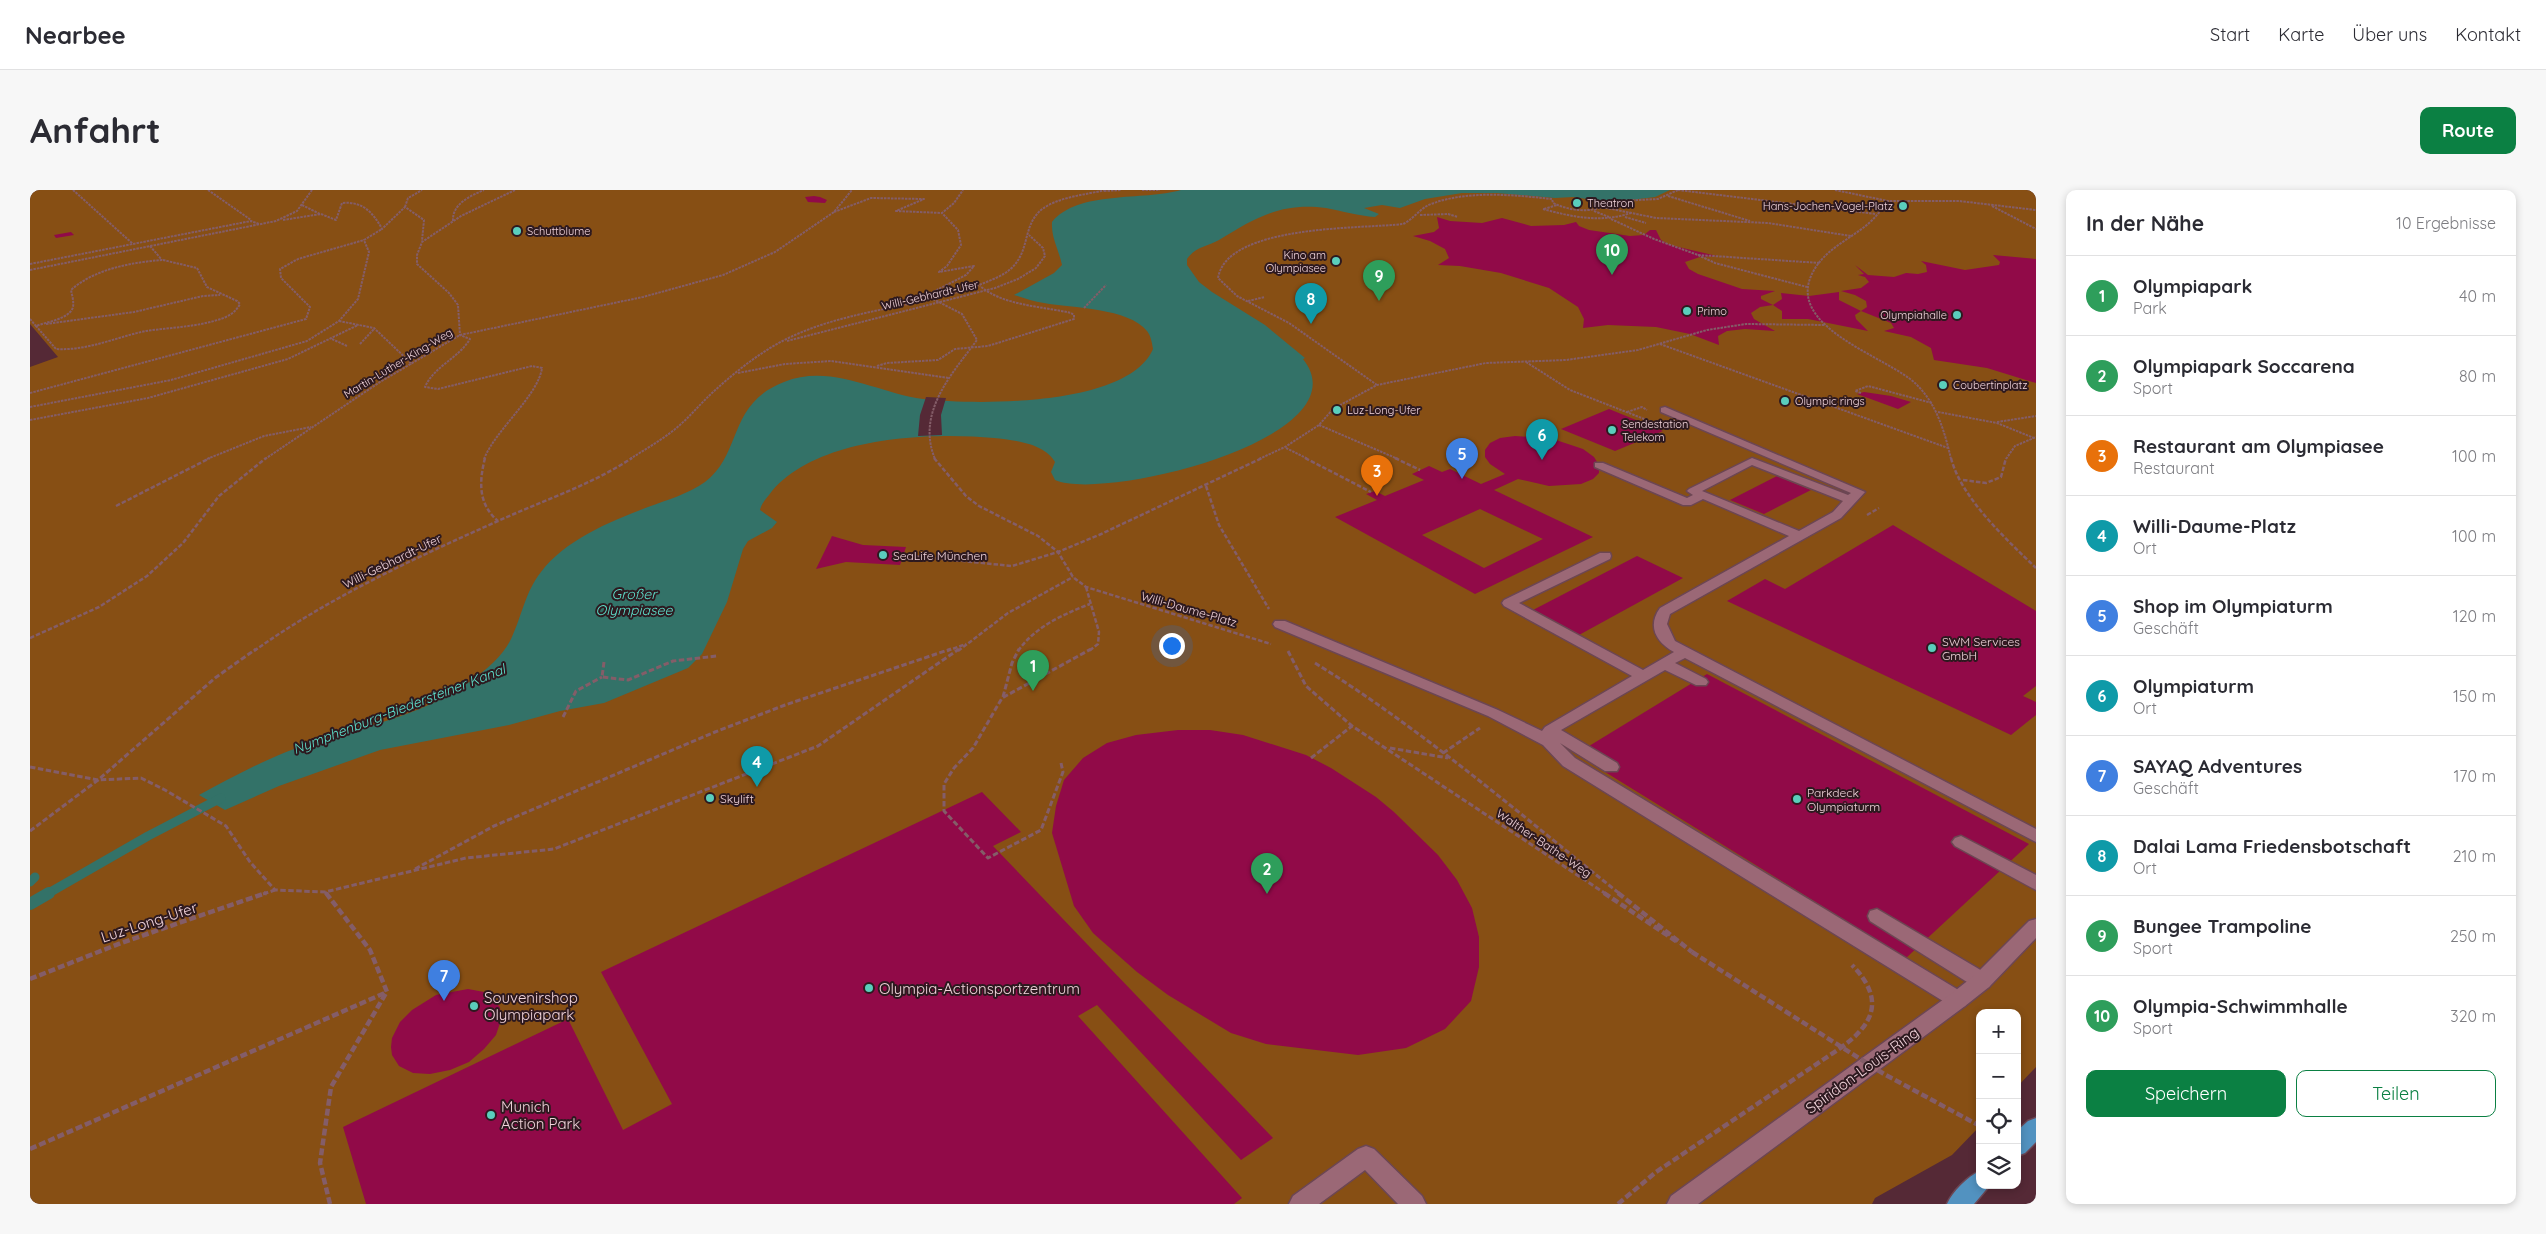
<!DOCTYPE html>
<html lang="de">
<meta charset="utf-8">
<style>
:root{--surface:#fff;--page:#f7f7f7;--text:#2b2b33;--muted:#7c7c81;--line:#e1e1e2;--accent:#0b8043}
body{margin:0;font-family:Quicksand,sans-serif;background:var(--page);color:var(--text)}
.controls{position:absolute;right:15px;bottom:15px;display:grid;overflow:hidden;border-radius:10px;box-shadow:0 2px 8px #0003}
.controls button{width:45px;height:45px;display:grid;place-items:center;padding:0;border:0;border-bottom:1px solid var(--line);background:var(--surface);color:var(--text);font:25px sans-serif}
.you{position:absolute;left:1141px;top:455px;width:18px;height:18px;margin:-12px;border:4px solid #fff;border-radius:50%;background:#1a73e8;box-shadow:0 0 0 8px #1a73e833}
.badge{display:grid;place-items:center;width:32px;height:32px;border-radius:50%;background:var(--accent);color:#fff;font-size:16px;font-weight:700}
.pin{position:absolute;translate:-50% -41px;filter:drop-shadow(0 1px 2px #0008)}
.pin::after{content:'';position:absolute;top:26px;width:18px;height:15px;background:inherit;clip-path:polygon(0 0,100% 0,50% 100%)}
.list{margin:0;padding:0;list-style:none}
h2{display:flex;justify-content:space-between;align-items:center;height:65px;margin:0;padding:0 20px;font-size:21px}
h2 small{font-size:16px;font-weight:400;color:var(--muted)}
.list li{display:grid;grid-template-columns:32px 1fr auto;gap:15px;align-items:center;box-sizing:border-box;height:80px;padding:0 20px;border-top:1px solid var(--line)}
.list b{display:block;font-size:19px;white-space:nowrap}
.list p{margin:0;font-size:16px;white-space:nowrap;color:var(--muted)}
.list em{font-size:16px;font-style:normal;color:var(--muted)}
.actions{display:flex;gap:10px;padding:15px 20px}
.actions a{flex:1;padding:11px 0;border:1px solid var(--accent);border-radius:10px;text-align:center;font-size:18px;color:var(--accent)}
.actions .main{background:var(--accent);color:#fff}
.icon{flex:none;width:28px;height:28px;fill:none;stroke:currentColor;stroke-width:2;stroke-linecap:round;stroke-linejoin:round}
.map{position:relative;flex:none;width:2006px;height:1014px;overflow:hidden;border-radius:10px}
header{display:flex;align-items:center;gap:30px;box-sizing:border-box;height:70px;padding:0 25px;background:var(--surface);border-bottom:1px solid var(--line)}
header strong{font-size:24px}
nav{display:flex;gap:28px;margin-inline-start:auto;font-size:18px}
.intro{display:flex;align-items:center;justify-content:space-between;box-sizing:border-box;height:120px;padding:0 30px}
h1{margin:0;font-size:35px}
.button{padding:12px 22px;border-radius:10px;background:var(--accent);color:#fff;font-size:18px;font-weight:700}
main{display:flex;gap:30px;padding:0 30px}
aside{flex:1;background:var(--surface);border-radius:10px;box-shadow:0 2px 8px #0003}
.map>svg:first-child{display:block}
</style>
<header>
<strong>Nearbee</strong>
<nav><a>Start</a><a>Karte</a><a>Über uns</a><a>Kontakt</a></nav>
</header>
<div class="intro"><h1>Anfahrt</h1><a class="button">Route</a></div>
<main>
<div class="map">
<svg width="2006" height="1014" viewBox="0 0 2006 1014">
<rect width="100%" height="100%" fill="#552936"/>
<path fill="#874f14" d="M0 0H2006V877L1987 897V823H1950V936L1922 965 1845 1008 1842 1014H0V177L28 167 0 134Z"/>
<path fill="#337268" d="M1151 0H1640L1625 7 1592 11 1564 10 1543 7 1525 8 1467 3H1432L1395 9 1370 18 1352 15 1334 18 1349 24 1345 27C1329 26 1312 21 1296 18 1251 12 1225 28 1189 50 1177 57 1166 56 1157 69V75L1169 92 1182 102 1235 135 1275 168 1273 169C1336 248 1074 312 1025 290L1021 282 1025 272C1015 253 983 250 964 248 898 242 788 247 742 301 737 308 732 312 730 320L747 332 742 338 718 351 713 359 697 412 672 464 658 478 574 513 530 521 479 535 350 560 249 596 195 620 169 605C201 588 233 570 267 558 326 537 391 528 442 490 457 479 473 466 481 449 492 426 495 402 511 382 535 350 581 331 618 317 637 310 658 304 675 292 713 263 697 214 754 192 801 173 847 203 893 209 946 215 1098 217 1123 159 1122 153 1121 146 1117 141 1099 118 1042 118 1014 113 1004 112 994 108 984 105L1024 83 1032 75C1029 60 1021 48 1022 32 1048 0 1113 11 1151 0Z"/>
<path fill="#552936" d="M896 207 916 208 911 225 912 245 888 246 890 225Z"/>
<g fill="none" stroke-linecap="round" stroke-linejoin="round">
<g stroke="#337268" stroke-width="9">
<path d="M0 692 5 687"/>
<path d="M17 704 118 646 191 608"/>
</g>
<path stroke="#337268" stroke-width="12" d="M0 714 19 703"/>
</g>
<g fill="#910a48" fill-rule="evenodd">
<path d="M784 6 790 7 797 10 795 13 778 12 775 7Z"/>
<path d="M1407 27 1420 31 1452 33 1472 28 1501 36 1534 35 1546 32 1549 36 1559 40 1600 46 1614 45 1620 40H1626L1631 50 1640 55 1687 66 1670 67 1655 72 1659 79 1668 84 1712 99 1745 101 1731 106V109L1743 115 1730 117 1721 123 1724 129 1745 141 1715 139 1697 141 1688 146 1689 155 1660 144 1626 137 1578 135 1553 138 1554 129 1548 117 1519 98 1471 83 1430 76 1408 75 1419 68 1415 59 1400 51 1383 46 1404 42 1409 38Z"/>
<path d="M41 42 44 45 26 48 24 45Z"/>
<path d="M1963 65 2006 69V193L1957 178 1904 170 1901 158 1881 147 1854 141 1864 138 1861 133 1831 121 1837 117 1836 111 1825 105 1811 101 1831 98 1839 92 1835 87 1828 85 1834 84 1825 75 1838 85 1864 87 1876 83 1888 84 1897 82 1896 75 1891 71 1935 80 1969 75 1970 72Z"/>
<path d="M1809 102V110L1831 121 1825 125 1826 129 1838 141 1778 129H1752V121L1743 115 1752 109 1751 103 1779 106Z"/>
<path d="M1834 202 1861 206 1881 212 1868 219 1827 204Z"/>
<path d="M1579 219 1633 241 1585 261 1531 239Z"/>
<path d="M1485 246 1520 248 1553 259 1564 267 1569 275V283L1563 289 1551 294 1519 296 1488 289 1464 300 1563 347 1445 404 1305 327 1347 310 1336 304 1345 301 1355 306 1394 290 1382 284 1399 276 1412 282 1420 279 1451 294 1475 284 1460 274 1455 267V260L1460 253 1470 248ZM1450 319 1513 349 1454 378 1392 345Z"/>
<path d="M1747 286 1781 300 1734 324 1700 310Z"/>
<path d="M1863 335 2006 421V496L1993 506 2006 512V525L1981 545 1697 411 1735 389 1755 399Z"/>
<path d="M802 346 833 355 876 357 870 375 816 372 786 379Z"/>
<path d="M1607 366 1653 388 1549 445 1503 420Z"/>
<path d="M1677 484 1999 654 1876 768 1546 564Z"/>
<path d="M1148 540H1180L1213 545 1276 565 1301 578 1346 607 1364 622 1408 665 1427 690 1442 718 1449 747V777L1441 811 1415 839 1376 858 1328 865 1236 854 1201 843 1138 805 1107 782 1063 743 1044 716 1022 643 1026 616 1034 590 1053 568 1077 553 1106 545Z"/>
<path d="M952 602 991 642 963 656 1243 948 1211 970 1067 815 1048 826 1212 1008 1204 1014H336L313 937 538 829 593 940 642 914 571 782Z"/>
<path d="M438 799 454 802 470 817 471 830 466 845 454 859 439 872 420 880 400 884 383 883 369 876 362 865 361 857 362 848 370 832 382 820 406 805Z"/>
</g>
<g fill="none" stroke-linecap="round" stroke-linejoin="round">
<g stroke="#6c4653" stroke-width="3">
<g id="lane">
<path d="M1635 217 1835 302 1811 328 1640 424 1637 434 1645 451 2006 639V652L1655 468 1645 473 1676 489 1678 492 1676 495H1666L1635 480 1531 540 1587 573 1589 577 1587 581H1575L1530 553 1545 568 1935 804 1938 810 1935 816 1928 818 1921 816 1533 576 1513 555 1458 526 1245 437 1243 434 1245 431H1255L1468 520 1512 541 1515 537 1602 486 1474 416 1472 413 1474 410 1570 363H1580L1581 366 1580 369 1489 413 1613 480 1644 462C1626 452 1617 436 1630 418L1759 346 1673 309 1661 315H1653L1565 277V273H1573L1657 308 1663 305 1657 301 1659 299 1722 268 1818 305 1821 303 1631 222V218ZM1722 275 1813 311 1803 322 1769 341 1672 301Z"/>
<path d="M1931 646 2006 685V700L1925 656 1922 652 1925 648Z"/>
<path d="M1847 719 1959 785 1962 791 1959 797 1952 799 1945 797 1840 731 1838 726 1840 721Z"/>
<path d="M1336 956 1344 959 1392 1006 1396 1014H1368L1335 980 1289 1014H1259L1263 1006 1328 959Z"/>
</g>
</g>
<g stroke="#6c4653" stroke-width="3">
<path id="street" d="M2006 729V748L1959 797 1935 816 1668 1014H1637L1641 1006 1921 804 1945 785 1999 731Z"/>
</g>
<g stroke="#6c4653" stroke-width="3">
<g id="highway">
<path d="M2006 928V952L1995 963 1987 966V941L1998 931Z"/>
<path d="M1950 981V995H1960L1944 1014H1917C1923 1001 1937 987 1950 981Z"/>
</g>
</g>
<g stroke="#845d68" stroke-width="2" stroke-dasharray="2.5 1" stroke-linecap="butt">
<path d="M43 0 103 54"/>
<path d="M178 0 221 30"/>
<path d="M1112 0H1130"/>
<path d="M1648 0 1846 24"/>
<path d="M1805 0 1858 11H1929L2006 20"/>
<path d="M1074 1 1091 0"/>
<path d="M1638 6 1720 31"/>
<path d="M1858 11C1852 19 1846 27 1838 34 1820 49 1796 59 1784 80 1751 137 1857 166 1886 194 1907 214 1915 243 1921 269"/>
<path d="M272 15 290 24"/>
<path d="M1962 16 2006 39"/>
<path d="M375 17 378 8 392 0"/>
<path d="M1572 17 1626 28 1738 33 1821 46"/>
<path d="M1513 19C1542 27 1571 33 1601 23"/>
<path d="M1514 19 1527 15"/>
<path d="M1564 21 1579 27"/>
<path d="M804 22 841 8 894 9 866 21 912 23"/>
<path d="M1390 25 1418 24 1428 27"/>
<path d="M1595 27 1616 33"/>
<path d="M1581 29 1624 49 1668 65 1790 73"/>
<path d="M253 30 291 24 306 30 312 13C332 11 343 22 352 39L375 17 394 30 392 51"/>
<path d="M423 31C422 14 440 6 454 0"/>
<path d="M120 56 132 70"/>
<path d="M1668 65 1685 73 1777 97"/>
<path d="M133 70 167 78 177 97 207 111 210 114C207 120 202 124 196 127 171 137 143 137 116 141 86 147 58 161 26 159L6 136C16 132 40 129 43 117 44 112 42 105 41 100 64 79 103 72 133 70Z"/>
<path d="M0 74 221 31 229 34"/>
<path d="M0 80 246 31 267 21 282 0"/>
<path d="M1267 102 1289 98"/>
<path d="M903 109 932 124 947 150C921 185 886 223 905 269"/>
<path d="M903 109V102L936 85 944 76 909 82 917 76 931 55 928 40 912 23 924 13 933 0"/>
<path d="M1218 111 1235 107"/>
<path d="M1054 118 1076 95"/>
<path d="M0 129 6 136"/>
<path d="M309 131 344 138 382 174"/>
<path d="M16 134 104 122 173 106 190 105"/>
<path d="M302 149 317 156"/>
<path d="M757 151 965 98 988 89 1006 78 1015 66 1013 58 999 45"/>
<path d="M330 154 344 139"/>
<path d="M1630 154 1918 258"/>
<path d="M1496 172 1540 200 1622 232"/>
<path d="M847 176 857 173 908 170 925 159 958 156 1044 129V125L1041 123C1011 116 974 116 950 96"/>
<path d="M708 183 755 174 801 171 919 188"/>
<path d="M1347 195 1259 133 1207 106 1188 88C1197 34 1332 39 1373 34 1384 29 1390 18 1401 14 1438 0 1484 5 1522 9L1523 13C1538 20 1556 23 1572 17L1570 12 1628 9 1648 0"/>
<path d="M0 203 276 129 280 117 251 88 250 79 268 69 334 50"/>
<path d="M1831 203 1825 201 1838 196 1902 213"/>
<path d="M0 217 141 190 277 151 309 131 328 109 339 62 334 50 352 39"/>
<path d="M1597 222 1612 217 1617 220"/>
<path d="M1908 222 1967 233 2004 248"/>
<path d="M0 230 118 208 258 169 328 135"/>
<path d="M1967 232 2006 226"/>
<path d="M1289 235 1368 269"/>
<path d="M1256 258 1278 269"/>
<path d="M177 269 234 246 281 237"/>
<path d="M235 269 350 192 430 145 613 107 693 85 745 62 804 22 822 0"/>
<path d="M454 269C466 239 508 206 512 178L502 176 408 199 395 197C404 176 428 169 440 149L430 145 428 115 419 103 387 74V65L392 52 431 26 485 0"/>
<path d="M600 269C614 260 630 251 644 240 658 229 669 215 682 203 706 181 735 158 765 145 830 116 904 117 968 87 1004 70 989 39 1011 20 1027 7 1055 5 1075 0"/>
<path d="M1229 269 1255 257 1289 235 1303 219 1347 195 1456 173 1536 170 1608 160 1677 140 1716 134 1794 135"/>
<path d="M1976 269 1985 256 2006 247"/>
</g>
<g stroke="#845d68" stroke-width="2.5" stroke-dasharray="4.5 2" stroke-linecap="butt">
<path d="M455 268C449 292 448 314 468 331"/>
<path d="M904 268 936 306 949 316 1008 346 1028 362 1043 387 1056 397 1241 454"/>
<path d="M1275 268 1341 302"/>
<path d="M1365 268 1390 280"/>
<path d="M1921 268C1931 308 1977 350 2006 378"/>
<path d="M1933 290 1956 293 1971 287 1976 268"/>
<path d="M1176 296 1189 335 1239 419"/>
<path d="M86 316 180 268"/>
<path d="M1837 325 1849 318"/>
<path d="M873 365 982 376 1028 362 1069 345 1232 268"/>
<path d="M1056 397 1069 442 1068 454 1059 461"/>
<path d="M0 448 69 417 117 386 153 353 189 306 236 268"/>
<path d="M224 461C300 407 383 369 468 331 512 311 561 295 602 268"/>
<path d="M917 461 936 454"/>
<path d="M928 461 978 423 1043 387"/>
<path d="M988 461C1006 436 1032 425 1060 414"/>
</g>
<g stroke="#845d68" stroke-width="3" stroke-dasharray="5.5 2.5" stroke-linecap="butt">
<path d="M1258 461 1276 496 1322 536 1576 704"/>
<path d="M574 472 572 487 598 490 643 471 687 466"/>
<path d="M1285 473C1393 540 1491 625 1590 704"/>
<path d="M973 507 982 473 989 459"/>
<path d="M533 527 546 501 572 487"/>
<path d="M1360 558 1418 568"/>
<path d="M1413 563 1450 538"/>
<path d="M1281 568 1322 536"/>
<path d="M1031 573 1033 582 1011 640 958 668 914 621V594L924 578 943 558 972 508 1061 459"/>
<path d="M0 577 68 590 111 588 135 600 196 636 220 672 245 700 295 702 436 668 524 659 788 556 929 459"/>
<path d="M0 641 68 590 185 488 226 459"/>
<path d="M385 679 464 636 685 542 755 515 921 459"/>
<path d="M295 702 297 704"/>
<path d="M233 704 245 700"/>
</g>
<g stroke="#845d68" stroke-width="4.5" stroke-dasharray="7 3" stroke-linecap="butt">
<path d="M296 703 340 760 357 802"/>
<path d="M1574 703 1649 753"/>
<path d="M1588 703 1662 762"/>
<path d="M0 789 91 753 236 703"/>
<path d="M0 959 357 802"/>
<path d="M300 1014 290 973 301 897 356 803"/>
<path d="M1588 1014 1626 982 1809 859C1845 834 1855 809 1822 775"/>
</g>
<use href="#lane" fill="#9b6876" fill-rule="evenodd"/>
<use href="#street" fill="#9b6876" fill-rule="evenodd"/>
<use href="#highway" fill="#5292c0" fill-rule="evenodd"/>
<path stroke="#845d68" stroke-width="4.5" stroke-dasharray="7 3" stroke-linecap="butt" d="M1662 762 1854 884 1950 936"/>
</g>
<g fill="#5acebc" stroke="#2d191f" stroke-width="2">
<circle cx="1547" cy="13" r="5"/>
<circle cx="1873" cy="16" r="5"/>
<circle cx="487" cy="41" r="5"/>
<circle cx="1306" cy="71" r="5"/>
<circle cx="1657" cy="121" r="5"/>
<circle cx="1927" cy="125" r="5"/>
<circle cx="1913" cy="195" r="5"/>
<circle cx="1755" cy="211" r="5"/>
<circle cx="1307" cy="220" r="5"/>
<circle cx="1582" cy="240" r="5"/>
<circle cx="853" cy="365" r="5"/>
<circle cx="1902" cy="458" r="5"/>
<circle cx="680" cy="608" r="5"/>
<circle cx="1767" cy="609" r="5"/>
<circle cx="839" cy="798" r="5"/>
<circle cx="444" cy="816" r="5"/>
<circle cx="461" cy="925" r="5"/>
</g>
<g text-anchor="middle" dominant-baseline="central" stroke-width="4" stroke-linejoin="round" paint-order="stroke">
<g font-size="11" fill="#f1d4db" stroke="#2d191f" text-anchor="start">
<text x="1557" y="13">Theatron</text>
<text x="1863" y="16" text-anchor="end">Hans-Jochen-Vogel-Platz</text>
<text x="497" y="41">Schuttblume</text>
<text x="1296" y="65" text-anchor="end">Kino am<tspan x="1296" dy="13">Olympiasee</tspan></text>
<text x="1667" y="121">Primo</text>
<text x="1917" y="125" text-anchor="end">Olympiahalle</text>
<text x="1923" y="195">Coubertinplatz</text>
<text x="1765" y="211">Olympic rings</text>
<text x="1317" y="220">Luz-Long-Ufer</text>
<text x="1592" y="234">Sendestation<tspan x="1592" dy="13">Telekom</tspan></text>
</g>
<g font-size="11" fill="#f1d4db" stroke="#2d191f">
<text transform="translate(900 105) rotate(-13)">Willi-Gebhardt-Ufer</text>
<text transform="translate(368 173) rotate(-31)">Martin-Luther-King-Weg</text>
</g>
<g font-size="12" fill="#f1d4db" stroke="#2d191f" text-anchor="start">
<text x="863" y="365">SeaLife München</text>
<text x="1912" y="451">SWM Services<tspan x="1912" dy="14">GmbH</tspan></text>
<text x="1777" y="602">Parkdeck<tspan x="1777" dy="14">Olympiaturm</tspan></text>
<text x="690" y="608">Skylift</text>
</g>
<g font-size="12" fill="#f1d4db" stroke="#2d191f">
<text transform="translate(362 371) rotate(-26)">Willi-Gebhardt-Ufer</text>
<text transform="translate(1159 419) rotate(16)">Willi-Daume-Platz</text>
<text transform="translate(1514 653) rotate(34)">Walther-Bathe-Weg</text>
</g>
<g font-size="14" font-style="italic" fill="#5ee0cc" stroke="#2d191f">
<text x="604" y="404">Großer<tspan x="604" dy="16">Olympiasee</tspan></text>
<text transform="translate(369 519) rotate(-21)">Nymphenburg-Biedersteiner Kanal</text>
</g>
<g font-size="15" fill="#f1d4db" stroke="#2d191f">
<text transform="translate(119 732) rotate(-18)">Luz-Long-Ufer</text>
<text transform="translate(1832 880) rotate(-36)">Spiridon-Louis-Ring</text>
</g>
<g font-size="15" fill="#f1d4db" stroke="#2d191f" text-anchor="start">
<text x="849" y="798">Olympia-Actionsportzentrum</text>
<text x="454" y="807">Souvenirshop<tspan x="454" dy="17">Olympiapark</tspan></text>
<text x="471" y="916">Munich<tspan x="471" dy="17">Action Park</tspan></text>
</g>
</g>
</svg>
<div class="controls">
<button>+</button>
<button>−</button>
<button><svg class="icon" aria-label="locate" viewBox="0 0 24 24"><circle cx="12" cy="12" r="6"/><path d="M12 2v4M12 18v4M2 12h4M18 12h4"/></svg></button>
<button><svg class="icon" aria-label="layers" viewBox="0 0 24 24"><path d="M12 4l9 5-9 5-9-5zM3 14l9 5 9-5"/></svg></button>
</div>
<div class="you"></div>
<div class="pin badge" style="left:1003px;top:501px;background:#2e9e5b">1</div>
<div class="pin badge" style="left:1237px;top:704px;background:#2e9e5b">2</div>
<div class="pin badge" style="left:1347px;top:306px;background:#e8710a">3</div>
<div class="pin badge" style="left:727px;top:597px;background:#0f9aa8">4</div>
<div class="pin badge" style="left:1432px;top:289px;background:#3f7fe0">5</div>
<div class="pin badge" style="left:1512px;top:270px;background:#0f9aa8">6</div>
<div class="pin badge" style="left:414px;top:811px;background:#3f7fe0">7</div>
<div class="pin badge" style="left:1281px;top:134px;background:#0f9aa8">8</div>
<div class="pin badge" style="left:1349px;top:111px;background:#2e9e5b">9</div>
<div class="pin badge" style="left:1582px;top:85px;background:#2e9e5b">10</div>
</div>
<aside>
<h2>In der Nähe<small>10 Ergebnisse</small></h2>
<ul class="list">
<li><span class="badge" style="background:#2e9e5b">1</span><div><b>Olympiapark</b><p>Park</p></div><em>40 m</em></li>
<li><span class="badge" style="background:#2e9e5b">2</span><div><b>Olympiapark Soccarena</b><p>Sport</p></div><em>80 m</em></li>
<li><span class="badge" style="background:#e8710a">3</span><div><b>Restaurant am Olympiasee</b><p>Restaurant</p></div><em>100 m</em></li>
<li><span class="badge" style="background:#0f9aa8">4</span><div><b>Willi-Daume-Platz</b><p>Ort</p></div><em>100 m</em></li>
<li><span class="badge" style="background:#3f7fe0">5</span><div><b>Shop im Olympiaturm</b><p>Geschäft</p></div><em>120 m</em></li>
<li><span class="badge" style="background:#0f9aa8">6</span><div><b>Olympiaturm</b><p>Ort</p></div><em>150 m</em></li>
<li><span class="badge" style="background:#3f7fe0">7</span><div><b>SAYAQ Adventures</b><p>Geschäft</p></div><em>170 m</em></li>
<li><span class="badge" style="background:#0f9aa8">8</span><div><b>Dalai Lama Friedensbotschaft</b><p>Ort</p></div><em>210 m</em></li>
<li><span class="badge" style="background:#2e9e5b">9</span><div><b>Bungee Trampoline</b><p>Sport</p></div><em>250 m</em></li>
<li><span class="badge" style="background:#2e9e5b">10</span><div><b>Olympia-Schwimmhalle</b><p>Sport</p></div><em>320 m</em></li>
</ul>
<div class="actions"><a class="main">Speichern</a><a>Teilen</a></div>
</aside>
</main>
